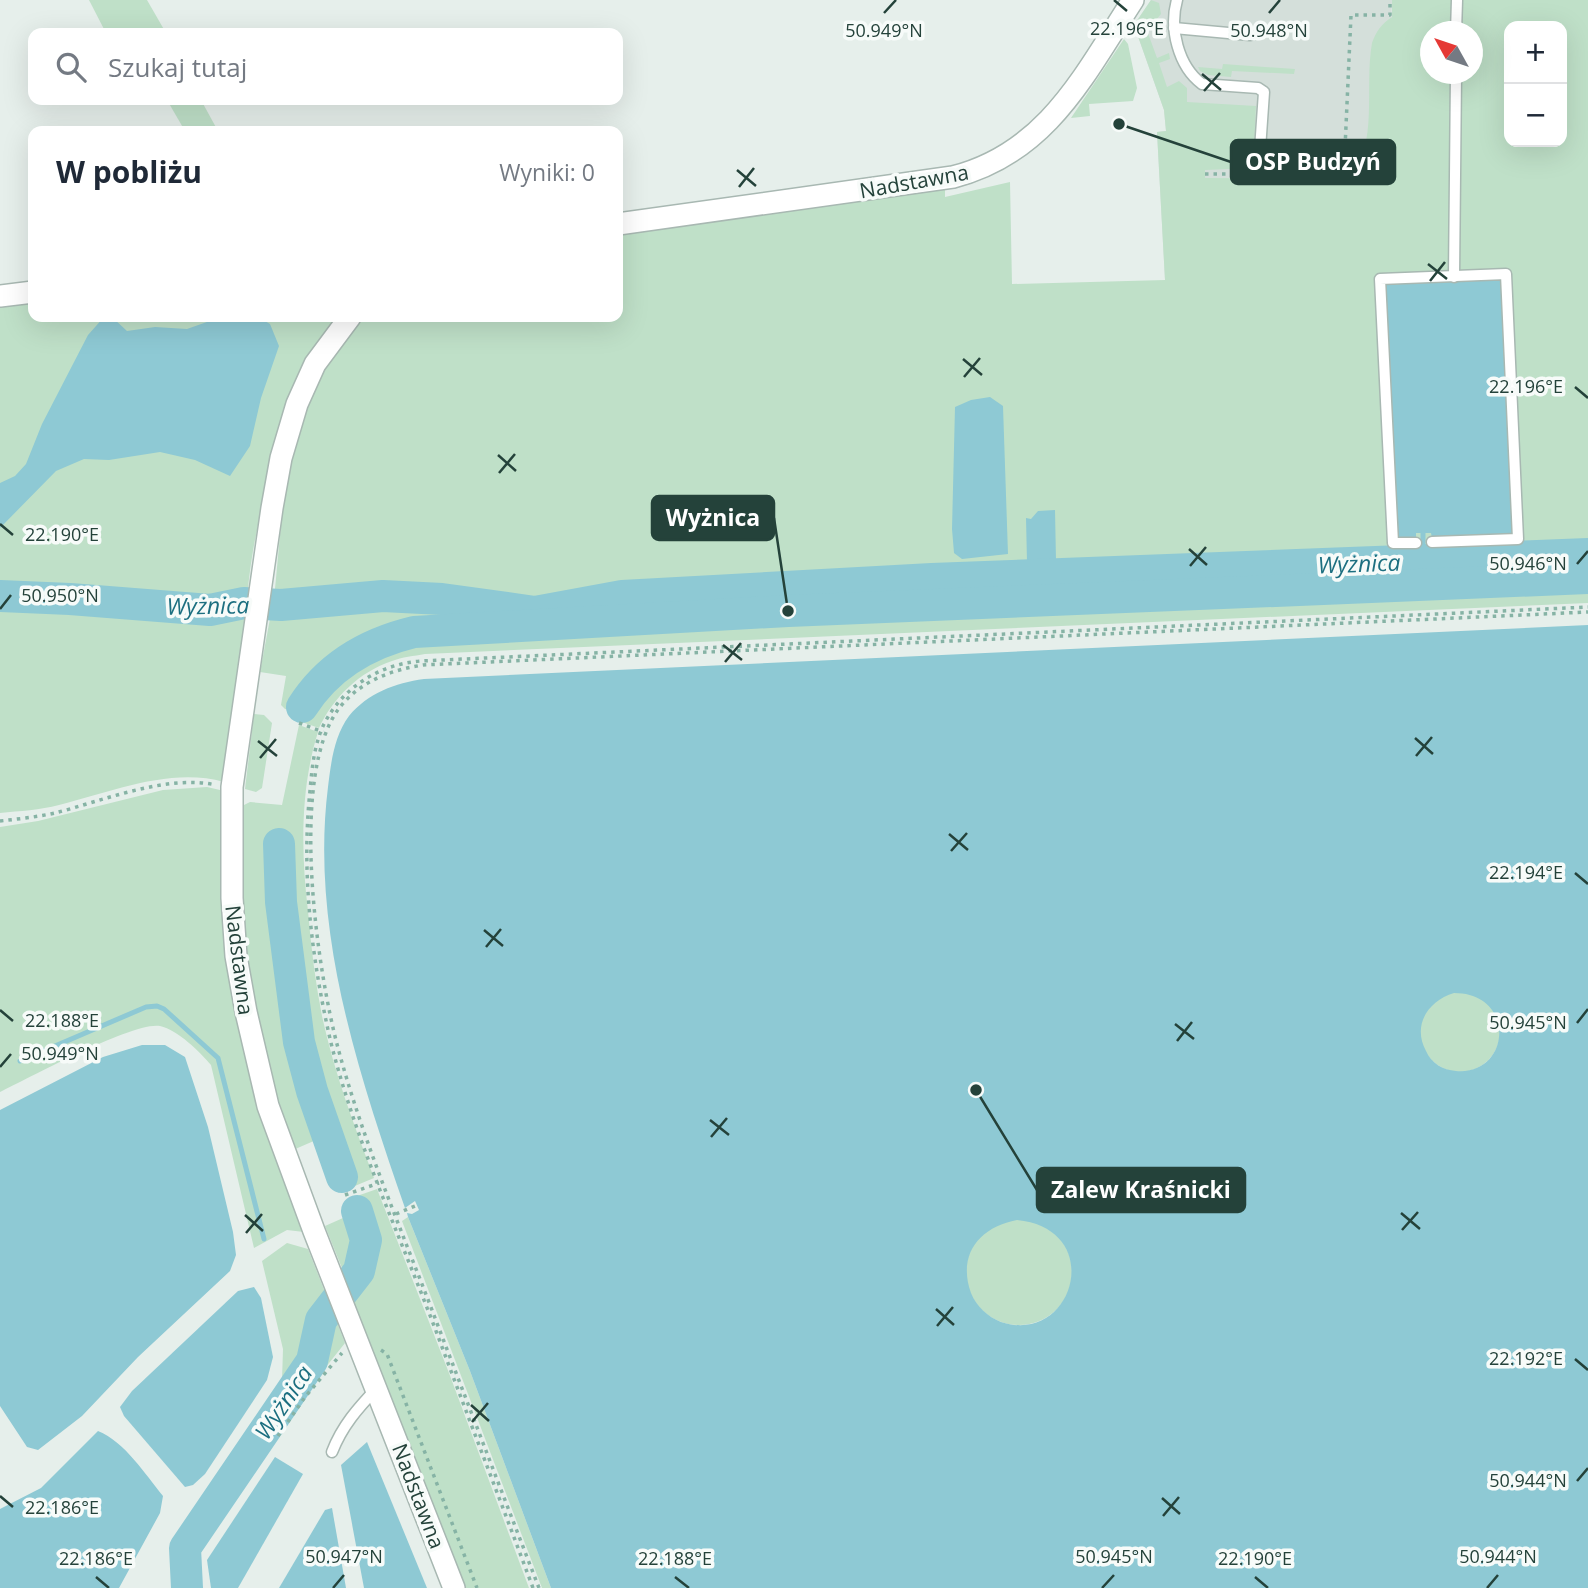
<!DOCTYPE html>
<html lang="pl">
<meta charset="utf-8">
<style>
:root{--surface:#fff;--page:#f2f2f3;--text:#1f2937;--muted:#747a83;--line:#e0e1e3}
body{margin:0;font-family:"Open Sans",sans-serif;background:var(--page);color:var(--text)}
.controls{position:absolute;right:21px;top:21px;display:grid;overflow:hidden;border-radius:14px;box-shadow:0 7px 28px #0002}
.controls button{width:63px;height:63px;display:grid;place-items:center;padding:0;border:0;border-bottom:2px solid var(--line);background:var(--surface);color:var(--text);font:35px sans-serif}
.compass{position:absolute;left:1420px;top:21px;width:63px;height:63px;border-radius:50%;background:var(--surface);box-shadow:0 7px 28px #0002;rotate:310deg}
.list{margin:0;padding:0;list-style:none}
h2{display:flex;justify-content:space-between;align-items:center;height:91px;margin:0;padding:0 28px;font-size:30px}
h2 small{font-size:23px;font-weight:400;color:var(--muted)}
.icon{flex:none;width:38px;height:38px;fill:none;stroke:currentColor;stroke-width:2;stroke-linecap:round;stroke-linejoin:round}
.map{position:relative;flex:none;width:1588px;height:1588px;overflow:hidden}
.search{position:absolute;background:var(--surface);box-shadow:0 7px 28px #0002;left:28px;top:28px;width:595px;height:77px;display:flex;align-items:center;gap:18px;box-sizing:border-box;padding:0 24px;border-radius:14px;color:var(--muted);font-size:26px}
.panel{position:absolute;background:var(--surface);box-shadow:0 7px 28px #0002;left:28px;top:126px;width:595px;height:196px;border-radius:14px}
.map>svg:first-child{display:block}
</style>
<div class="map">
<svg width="1588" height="1588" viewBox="0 0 1588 1588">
<rect width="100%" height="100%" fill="#e6efeb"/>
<path fill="#d4dfda" d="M1151 0H1392L1387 170 1165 280 1157 132 1166 131 1164 110 1134 25Z"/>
<g fill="#bfe0c8" fill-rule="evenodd">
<path d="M89 0H147L166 33H106Z"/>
<path d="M1151 0 1159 3 1161 14 1156 20 1145 25 1157 58 1169 53 1170 59 1159 63 1167 87 1179 81 1187 88V102L1256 106 1253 168 1205 170V178L1350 179C1379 141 1364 88 1372 43 1376 32 1381 24 1392 17V0H1588V552L1423 559 1212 560 926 571 616 589 537 604 436 592 378 589 274 599C285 494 283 395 365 317H618V233L945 189V197L1010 182 1012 284 1165 280 1157 132 1166 131 1164 110 1134 25ZM1509 26H1562V142H1509ZM1430 32H1472V74H1430Z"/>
<path d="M1124 39 1128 44 1137 88 1133 101 1089 104 1090 116 1071 118Z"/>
<path d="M1223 64 1295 69 1294 74 1232 71 1231 77 1208 75 1200 71 1198 67 1222 69Z"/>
<path d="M167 100H201L218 131H185Z"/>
<path d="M33 296V317H338C315 340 307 372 296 402 271 470 253 526 247 599L212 607 0 597V301Z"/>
<path d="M981 581 978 599 415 629C369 638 326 661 302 704L305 708C335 666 364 648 415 637L1588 588V603L425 654C414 656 402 657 392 661 359 672 333 698 319 728L299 721 301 712 285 709 281 705 286 676 260 672 272 608 381 600 536 615 626 599Z"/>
<path d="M0 604 209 617 246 610 224 782C170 767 112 792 59 805 40 810 20 811 0 813Z"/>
<path d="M254 714 264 715 272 723 262 788 256 792 245 789Z"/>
<path d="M299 725 318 732C300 789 301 853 308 911 311 946 315 981 322 1016 334 1072 354 1125 374 1178L350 1188 320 1108 303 1041 284 901 280 844 277 845 279 905 296 1043 323 1137 293 1150 276 1103 248 973 244 908V805L250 802 282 805Z"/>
<path d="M207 787 220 790 222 795 242 1043C257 1108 280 1169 304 1232L287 1230 254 1248 211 1065C200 1052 178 1030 160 1026 134 1021 29 1078 0 1092V827L38 821 163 790Z"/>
<circle cx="1460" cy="1032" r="40"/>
<path d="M377 1189 449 1373 529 1588H463L349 1291C381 1253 372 1238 357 1196Z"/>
<path d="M352 1214C363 1236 361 1259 346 1278L325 1226Z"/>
<path d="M408 1217 470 1371 551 1588H542L402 1221Z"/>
<circle cx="1019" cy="1272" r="53"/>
<path d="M287 1243 308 1249 345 1343 302 1397 286 1410 271 1409 268 1404 282 1380 283 1349 262 1261Z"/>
</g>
<g fill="#8ec9d4" fill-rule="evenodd">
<path d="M1502 278 1513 536 1432 538 1431 533H1416V539L1397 540 1384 285Z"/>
<path d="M104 317 113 318 127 331 155 327 187 329 221 317H258L270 324 279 346 261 398 250 446 230 476 195 460 160 452 109 460 84 459 56 471 0 528V483L15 476 26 464 42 424 88 335Z"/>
<path d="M990 397 1003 406 1008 554 962 559 954 553 952 529 955 407 971 400Z"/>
<path d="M1055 510 1056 561 1027 562 1026 518 1031 519 1038 511Z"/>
<path d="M1588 625V1588H551L470 1371 408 1217 407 1213 412 1214 419 1210 415 1201 405 1208C359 1075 310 930 328 787 331 763 334 736 349 716 368 693 395 683 424 679ZM1454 993C1517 993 1511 1076 1456 1071 1443 1070 1431 1063 1426 1051 1412 1025 1428 1001 1454 993ZM1017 1220C1107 1229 1074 1346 1001 1322 988 1317 976 1306 971 1293 957 1254 980 1227 1017 1220Z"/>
<path d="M142 1045H165L185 1057 208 1127 233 1232 236 1255 230 1271 138 1357 82 1416 38 1450 27 1447 0 1406V1110L103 1057Z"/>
<path d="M254 1287 261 1298 273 1357 267 1380 205 1474 193 1485 185 1487 124 1416 120 1407 132 1391 238 1291Z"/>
<path d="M98 1431C125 1442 145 1474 163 1496L160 1513 119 1588H0V1509L41 1488Z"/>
<path d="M367 1442 427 1588H364L341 1465Z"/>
<path d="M275 1457 303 1474 238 1588H211L207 1560Z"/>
<path d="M332 1508 346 1588H279L325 1510Z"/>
</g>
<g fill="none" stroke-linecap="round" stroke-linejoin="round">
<g stroke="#8ec9d4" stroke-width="5">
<path d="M1423 533V559"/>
<path d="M20 1061 146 1007 157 1006 164 1009 218 1058 264 1239"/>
</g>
<g stroke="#8ec9d4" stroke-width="32">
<path d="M0 596 70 599 210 610 244 603 281 605 383 596 442 599 535 612 622 596 932 579 1588 554"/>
<path d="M302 707C328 666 368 643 414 632L788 611 1588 578"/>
<path d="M279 844 281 902 299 1042 312 1091 342 1177"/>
<path d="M187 1588 185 1548 312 1361 321 1320 359 1271 366 1240 357 1211"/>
</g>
<g stroke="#a8b8b2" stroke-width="13">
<g id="service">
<path d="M1177 0C1169 28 1178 66 1202 84L1258 88 1264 92 1258 178"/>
<path d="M1174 28 1250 35"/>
<path d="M1456 32 1457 0"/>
<path d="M1454 277 1456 74"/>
<path d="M1416 543H1393L1380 279 1506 274 1518 539 1432 542"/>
<path d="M332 1452C342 1426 358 1408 377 1388"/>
</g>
</g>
<g stroke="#a8b8b2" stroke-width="24">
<path id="minor" d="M0 296 33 292"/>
</g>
<g stroke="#a8b8b2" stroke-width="24">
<g id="tertiary">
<path d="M618 224 953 177C1047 153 1084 75 1133 0"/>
<path d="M350 317 315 364 297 404 281 458 272 508 232 787V898L236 956 246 1012 268 1106 314 1231 454 1588"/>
</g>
</g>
<g stroke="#86b3a5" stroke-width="3.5" stroke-dasharray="3.5 5" stroke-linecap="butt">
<path d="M1269 173 1332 174C1353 173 1349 165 1345 148L1351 15H1390V0"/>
<path d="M1205 174H1244"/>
<path d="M299 723 323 732"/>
<path d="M0 821C18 819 37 817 55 813 102 801 167 774 216 785"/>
<path d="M345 1195 379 1183"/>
<path d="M396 1214 415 1206"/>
<path d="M381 1350 387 1354 477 1588"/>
<path d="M278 1436 305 1397 342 1353"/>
<path d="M533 1588C501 1502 468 1417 436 1331 400 1236 356 1142 331 1043 312 961 301 875 310 791 312 768 314 745 324 724 343 687 380 664 421 661L1588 607"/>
<path d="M539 1588C506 1503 473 1417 440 1331 405 1238 364 1145 338 1048 317 970 288 773 340 707 361 681 391 670 423 665L1588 612"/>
</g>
<use href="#service" stroke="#fff" stroke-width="10"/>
<use href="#minor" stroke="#fff" stroke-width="21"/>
<use href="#tertiary" stroke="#fff" stroke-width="21"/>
</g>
<path fill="none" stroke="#24423a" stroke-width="2.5" d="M1114 0 1127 11M884 13 896 0M1269 13 1280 0M1202 74 1221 90M1204 91 1220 73M737 170 756 186M739 187 754 168M1428 264 1447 279M1430 281 1445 262M963 359 982 375M964 377 980 358M1575 387 1588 398M498 455 516 471M499 473 515 454M0 524 13 535M1189 549 1207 565M1577 564 1588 551M1190 566 1206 547M0 609 11 595M723 645 742 660M725 662 741 643M1415 738 1433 754M258 741 277 756M1416 756 1432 737M260 758 276 739M949 834 968 850M951 851 967 833M1575 873 1588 884M484 930 503 946M486 947 501 929M0 1010 13 1021M1577 1023 1588 1009M1175 1024 1194 1039M1177 1041 1192 1022M0 1067 11 1054M710 1120 729 1135M711 1137 727 1118M1401 1213 1420 1229M245 1215 263 1231M1402 1230 1418 1212M246 1233 262 1214M936 1309 954 1325M937 1326 953 1307M1575 1359 1588 1370M471 1405 489 1421M472 1422 488 1403M1577 1481 1588 1468M0 1496 13 1507M1162 1498 1180 1514M1163 1516 1179 1497M96 1577 109 1588M675 1577 689 1588M1255 1577 1268 1588M333 1588 344 1575M1102 1588 1114 1575M1487 1588 1498 1575"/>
<g text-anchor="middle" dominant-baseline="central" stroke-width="7" stroke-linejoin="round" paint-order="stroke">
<g font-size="21" fill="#24423a" stroke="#f7fbf9">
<text transform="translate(914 181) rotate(-10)">Nadstawna</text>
<text transform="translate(240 960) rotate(83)">Nadstawna</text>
<text transform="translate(419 1496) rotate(69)">Nadstawna</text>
</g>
<g font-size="23" font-style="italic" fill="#1c6f80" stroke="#f7fbf9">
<text transform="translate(1359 563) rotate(-2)">Wyżnica</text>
<text transform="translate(208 605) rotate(-1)">Wyżnica</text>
<text transform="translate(283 1402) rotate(-56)">Wyżnica</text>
</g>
</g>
<g font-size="18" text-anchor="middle" fill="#24423a" stroke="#f7fbf9" stroke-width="7" stroke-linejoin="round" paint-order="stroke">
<text x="1127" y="35">22.196°E</text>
<text x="884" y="37">50.949°N</text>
<text x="1269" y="37">50.948°N</text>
<text x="1526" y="393">22.196°E</text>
<text x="62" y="541">22.190°E</text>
<text x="1528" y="570">50.946°N</text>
<text x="60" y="602">50.950°N</text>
<text x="1526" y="879">22.194°E</text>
<text x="62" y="1027">22.188°E</text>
<text x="1528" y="1029">50.945°N</text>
<text x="60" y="1060">50.949°N</text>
<text x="1526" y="1365">22.192°E</text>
<text x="1528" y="1487">50.944°N</text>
<text x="62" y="1514">22.186°E</text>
<text x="344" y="1563">50.947°N</text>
<text x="1114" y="1563">50.945°N</text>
<text x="1498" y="1563">50.944°N</text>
<text x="96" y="1565">22.186°E</text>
<text x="675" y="1565">22.188°E</text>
<text x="1255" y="1565">22.190°E</text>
</g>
<path fill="none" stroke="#24423a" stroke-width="2.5" d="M1119 124L1231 162M788 611L774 518M976 1090L1037 1190"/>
<g fill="#24423a" stroke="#f7fbf9" stroke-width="2.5">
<circle cx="1119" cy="124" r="7"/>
<circle cx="788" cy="611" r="7"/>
<circle cx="976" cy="1090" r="7"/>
</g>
<g fill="#24423a" stroke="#24423a" stroke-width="2.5">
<rect x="1231" y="140" width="164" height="44" rx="7"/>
<rect x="652" y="496" width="122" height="44" rx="7"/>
<rect x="1037" y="1168" width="208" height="44" rx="7"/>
</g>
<g font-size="23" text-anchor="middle" font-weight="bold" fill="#fff">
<text x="1313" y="170">OSP Budzyń</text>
<text x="713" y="526">Wyżnica</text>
<text x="1141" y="1198">Zalew Kraśnicki</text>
</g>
</svg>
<div class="controls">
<button>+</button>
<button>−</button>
</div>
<svg class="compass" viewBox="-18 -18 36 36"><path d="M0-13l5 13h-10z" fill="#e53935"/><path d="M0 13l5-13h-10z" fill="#747a83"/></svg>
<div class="search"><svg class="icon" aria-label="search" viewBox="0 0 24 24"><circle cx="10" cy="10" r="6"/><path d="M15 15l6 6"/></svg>Szukaj tutaj</div>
<section class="panel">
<h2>W pobliżu<small>Wyniki: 0</small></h2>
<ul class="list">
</ul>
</section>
</div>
